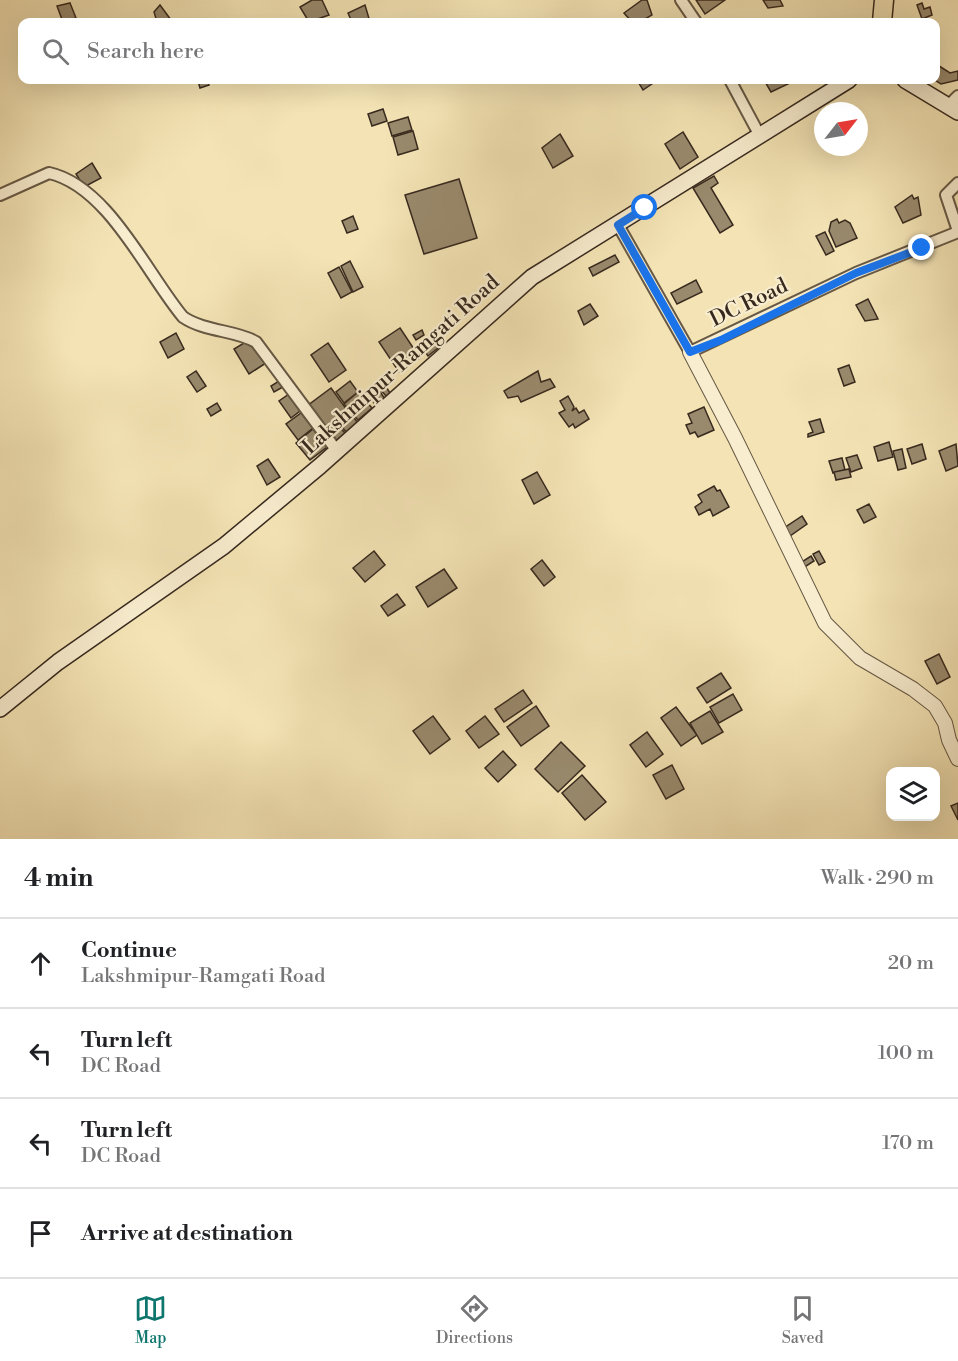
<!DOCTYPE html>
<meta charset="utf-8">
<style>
:root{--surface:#fff;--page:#f6f6f6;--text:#202124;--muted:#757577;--line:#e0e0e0;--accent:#0f766e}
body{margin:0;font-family:"Libre Bodoni",serif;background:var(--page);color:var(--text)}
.controls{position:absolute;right:18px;bottom:18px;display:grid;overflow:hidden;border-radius:12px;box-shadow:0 6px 24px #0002}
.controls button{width:54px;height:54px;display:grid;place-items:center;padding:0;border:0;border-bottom:2px solid var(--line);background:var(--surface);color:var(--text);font:30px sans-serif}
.compass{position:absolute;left:814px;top:102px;width:54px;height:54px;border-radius:50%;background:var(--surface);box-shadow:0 6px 24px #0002;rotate:59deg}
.stop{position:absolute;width:18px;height:18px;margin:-14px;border:4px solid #1a73e8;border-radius:50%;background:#fff}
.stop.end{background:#1a73e8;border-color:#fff;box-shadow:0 2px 6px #0008}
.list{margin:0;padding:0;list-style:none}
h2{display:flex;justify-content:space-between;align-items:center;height:78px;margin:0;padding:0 24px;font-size:26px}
h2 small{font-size:20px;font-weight:400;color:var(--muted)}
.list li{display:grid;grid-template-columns:39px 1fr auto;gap:18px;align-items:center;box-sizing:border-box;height:90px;padding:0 24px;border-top:2px solid var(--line)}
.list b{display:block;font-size:22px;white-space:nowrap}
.list p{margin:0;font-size:20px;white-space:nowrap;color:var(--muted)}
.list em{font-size:20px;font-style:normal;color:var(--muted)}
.icon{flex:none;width:33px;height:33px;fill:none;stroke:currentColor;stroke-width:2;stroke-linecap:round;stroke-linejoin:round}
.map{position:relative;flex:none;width:958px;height:839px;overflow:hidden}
.search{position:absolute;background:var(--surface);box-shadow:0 6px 24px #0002;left:18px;right:18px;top:18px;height:66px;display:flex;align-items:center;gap:15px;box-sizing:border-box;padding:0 21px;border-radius:12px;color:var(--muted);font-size:22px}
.sheet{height:438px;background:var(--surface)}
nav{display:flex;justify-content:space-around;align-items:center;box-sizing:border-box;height:84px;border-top:2px solid var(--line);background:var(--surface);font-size:16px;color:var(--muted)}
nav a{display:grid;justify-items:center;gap:3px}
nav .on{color:var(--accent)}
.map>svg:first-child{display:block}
</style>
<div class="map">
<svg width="958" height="839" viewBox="0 0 958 839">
<rect width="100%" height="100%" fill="#f4e4b5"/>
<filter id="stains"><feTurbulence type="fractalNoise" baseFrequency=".00333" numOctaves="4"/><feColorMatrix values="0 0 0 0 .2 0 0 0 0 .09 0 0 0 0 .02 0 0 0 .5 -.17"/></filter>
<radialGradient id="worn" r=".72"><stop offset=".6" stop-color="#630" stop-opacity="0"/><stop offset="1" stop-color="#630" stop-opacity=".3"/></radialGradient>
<g fill="#998a6d" stroke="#37291e" stroke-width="1.5">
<path d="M312 0H322L329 15 309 22 300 7Z"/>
<path d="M642 0H647L652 15 640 22H632L624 13Z"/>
<path d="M696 0H725L705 14Z"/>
<path d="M763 0H780L783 6 768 8Z"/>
<path d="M70 3 76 18 63 22 57 6Z"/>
<path d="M922 3 924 9 930 7 932 15 922 19 917 5Z"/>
<path d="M160 5 171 20 157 22 154 12Z"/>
<path d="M365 5 370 22H352L348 13Z"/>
<path d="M936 64 950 73 958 71V80L941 84 935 80Z"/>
<path d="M207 80 209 85 200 88 198 81Z"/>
<path d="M637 80H656V81L643 90Z"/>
<path d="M764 80H788L790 83 771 92Z"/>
<path d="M383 109 387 121 372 126 368 114Z"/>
<path d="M408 117 412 130 392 136 388 123Z"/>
<path d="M413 131 418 149 398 155 393 137Z"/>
<path d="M683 132 698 157 680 169 665 144Z"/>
<path d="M560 134 573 156 553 168 542 148Z"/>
<path d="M92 163 101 178 84 187 76 174Z"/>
<path d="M714 176 718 183 711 188 733 225 720 233 693 188Z"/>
<path d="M459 179 477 238 424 254 405 195Z"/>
<path d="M912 195 914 199 918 197 921 215 903 223 895 207Z"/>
<path d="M353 216 358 229 347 233 342 221Z"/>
<path d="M837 219 839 223 845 220 850 223 857 238 836 247 829 231 831 222Z"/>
<path d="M825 232 834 251 826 255 816 236Z"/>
<path d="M615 255 619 262 593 276 589 268Z"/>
<path d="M350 261 363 287 353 292 341 266Z"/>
<path d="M339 267 352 292 341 298 328 273Z"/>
<path d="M696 280 702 292 677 304 671 293Z"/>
<path d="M868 299 878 319 865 321 856 305Z"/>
<path d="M590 304 598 316 584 325 578 311Z"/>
<path d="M400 328 420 358 399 372 379 342Z"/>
<path d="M422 330 424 335 416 340 413 335Z"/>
<path d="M176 333 184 349 168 358 160 342Z"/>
<path d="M430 339 438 348 428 356 421 346Z"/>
<path d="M249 340 266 363 249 374 234 349Z"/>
<path d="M328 343 346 370 329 382 311 355Z"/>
<path d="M849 365 855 382 844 386 838 369Z"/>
<path d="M196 371 206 386 197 392 187 377Z"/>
<path d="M538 371 541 382 550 379 555 387 521 402 518 396 508 398 504 391Z"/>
<path d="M279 381 283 387 274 392 271 386Z"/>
<path d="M350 381 358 392 344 403 336 392Z"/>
<path d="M385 385 390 393 386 396 380 389Z"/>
<path d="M331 388 347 410 323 428 307 406Z"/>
<path d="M379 390 385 399 374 403 369 396Z"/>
<path d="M358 392 372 408 358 420 344 404Z"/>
<path d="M289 394 300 411 291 418 279 401Z"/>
<path d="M568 396 574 407 572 411 576 408 579 413 584 410 589 419 575 428 573 424 569 427 559 413 565 410 560 401Z"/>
<path d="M217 403 221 410 211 416 207 409Z"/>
<path d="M704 407 714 430 698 437 695 432 690 434 686 425 692 423 688 414Z"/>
<path d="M348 410 358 423 347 433 336 420Z"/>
<path d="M301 413 313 428 298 440 286 424Z"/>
<path d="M820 419 824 432 808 437V434L813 432 809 422Z"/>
<path d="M334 421 345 433 335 442 324 429Z"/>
<path d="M313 429 327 447 310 460 296 443Z"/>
<path d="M889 442 893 457 878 461 874 447Z"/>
<path d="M922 444 926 459 912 464 907 449Z"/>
<path d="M956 444 958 466 946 471 939 451Z"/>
<path d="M902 449 906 468 898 470 893 451Z"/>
<path d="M857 455 862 468 851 472 846 458Z"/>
<path d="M842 458 845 470 833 473 829 461Z"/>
<path d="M268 459 280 477 267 485 257 466Z"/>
<path d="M849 469 851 477 836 480 834 472Z"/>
<path d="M537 472 550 495 534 504 522 480Z"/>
<path d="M714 486 717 491 720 490 729 507 713 516 710 509 699 515 695 507 702 502 698 495Z"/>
<path d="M869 504 876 517 864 523 857 510Z"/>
<path d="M802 516 807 524 790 536 784 528Z"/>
<path d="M374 551 385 565 365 582 353 568Z"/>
<path d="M819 551 825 562 819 565 813 554Z"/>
<path d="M811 556 814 561 800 570 797 565Z"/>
<path d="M542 560 555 577 544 586 531 569Z"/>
<path d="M444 569 457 588 428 607 416 587Z"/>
<path d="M397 594 405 605 388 616 381 606Z"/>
<path d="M939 654 950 677 937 684 925 661Z"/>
<path d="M721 673 731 688 707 703 697 688Z"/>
<path d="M523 690 532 703 504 722 495 709Z"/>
<path d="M733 694 742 710 719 723 710 707Z"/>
<path d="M536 706 549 726 521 746 507 727Z"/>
<path d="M676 707 697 735 681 746 661 718Z"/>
<path d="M710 711 723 732 702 744 690 723Z"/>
<path d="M433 716 450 739 430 754 413 731Z"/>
<path d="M485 716 499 734 479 748 466 731Z"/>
<path d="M647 732 663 754 646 767 630 745Z"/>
<path d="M561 742 585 766 558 792 535 769Z"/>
<path d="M503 751 516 765 498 782 485 768Z"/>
<path d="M672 765 684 789 666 799 653 775Z"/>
<path d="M582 775 606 802 585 820 562 793Z"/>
<path d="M958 803V820L951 806Z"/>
</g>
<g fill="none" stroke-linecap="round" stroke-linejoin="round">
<g stroke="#665844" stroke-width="14">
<g id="minor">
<path d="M681 0 696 22"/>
<path d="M730 80 760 136"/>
<path d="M948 106 958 96"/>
<path d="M958 183 946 195 958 231"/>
<path d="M0 195 49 173C108 186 147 274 183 317 205 332 236 330 256 342L337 451"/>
<path d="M618 225 690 352 856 273 958 232"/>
</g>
</g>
<g stroke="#665844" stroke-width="16">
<path id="tertiary" d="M690 352 735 438 825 623 860 658 913 689 935 706 945 723 949 740 958 759"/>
</g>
<g stroke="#37291e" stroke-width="18">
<g id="secondary">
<path d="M905 80 958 112"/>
<path d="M0 709 58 662 224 546 320 466 532 277 849 80"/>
</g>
</g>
<g stroke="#37291e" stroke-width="21">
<path id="primary" d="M882 22 884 0"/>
</g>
<use href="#minor" stroke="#f8edcf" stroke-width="10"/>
<use href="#tertiary" stroke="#f8edcf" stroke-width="14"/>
<use href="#secondary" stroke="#f8edcf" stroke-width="15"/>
<use href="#primary" stroke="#f4e4b5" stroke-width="18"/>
</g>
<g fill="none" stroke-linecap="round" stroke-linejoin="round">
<path stroke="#1a73e8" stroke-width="8" d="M645 208 618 225 690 352 721 340 856 273 922 248"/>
</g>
<g text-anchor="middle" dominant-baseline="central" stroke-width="4.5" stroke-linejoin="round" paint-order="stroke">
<g font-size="21" fill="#37291e" stroke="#f8edcf">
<text transform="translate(749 303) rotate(-26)">DC Road</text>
<text transform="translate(401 365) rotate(-42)">Lakshmipur-Ramgati Road</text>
</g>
</g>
<rect width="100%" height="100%" filter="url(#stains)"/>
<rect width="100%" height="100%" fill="url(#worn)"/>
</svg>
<div class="controls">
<button><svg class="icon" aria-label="layers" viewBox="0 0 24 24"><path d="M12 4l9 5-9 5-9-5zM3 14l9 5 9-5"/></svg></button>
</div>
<svg class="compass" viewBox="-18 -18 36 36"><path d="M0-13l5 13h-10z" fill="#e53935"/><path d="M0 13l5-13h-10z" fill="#757577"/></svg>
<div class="stop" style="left:645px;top:208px"></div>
<div class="stop end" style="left:922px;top:248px"></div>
<div class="search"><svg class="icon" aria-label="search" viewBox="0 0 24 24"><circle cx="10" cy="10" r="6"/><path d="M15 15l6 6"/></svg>Search here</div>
</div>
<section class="sheet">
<h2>4 min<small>Walk · 290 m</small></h2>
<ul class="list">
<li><svg class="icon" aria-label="ahead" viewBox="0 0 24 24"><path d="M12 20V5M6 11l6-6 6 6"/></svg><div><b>Continue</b><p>Lakshmipur-Ramgati Road</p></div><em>20 m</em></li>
<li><svg class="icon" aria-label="left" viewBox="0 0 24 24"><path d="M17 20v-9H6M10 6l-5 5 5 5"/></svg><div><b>Turn left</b><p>DC Road</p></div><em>100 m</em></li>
<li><svg class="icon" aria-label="left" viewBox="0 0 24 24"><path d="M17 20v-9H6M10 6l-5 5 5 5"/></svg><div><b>Turn left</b><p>DC Road</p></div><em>170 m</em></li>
<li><svg class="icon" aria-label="arrive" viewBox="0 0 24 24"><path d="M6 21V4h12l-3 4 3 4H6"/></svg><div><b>Arrive at destination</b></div></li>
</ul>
</section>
<nav>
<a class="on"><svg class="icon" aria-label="map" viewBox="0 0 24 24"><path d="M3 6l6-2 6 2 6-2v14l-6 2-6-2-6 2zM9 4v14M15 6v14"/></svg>Map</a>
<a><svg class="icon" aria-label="directions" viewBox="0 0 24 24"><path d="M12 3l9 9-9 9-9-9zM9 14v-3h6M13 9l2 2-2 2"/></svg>Directions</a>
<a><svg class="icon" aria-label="saved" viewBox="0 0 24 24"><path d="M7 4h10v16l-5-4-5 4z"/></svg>Saved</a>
</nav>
